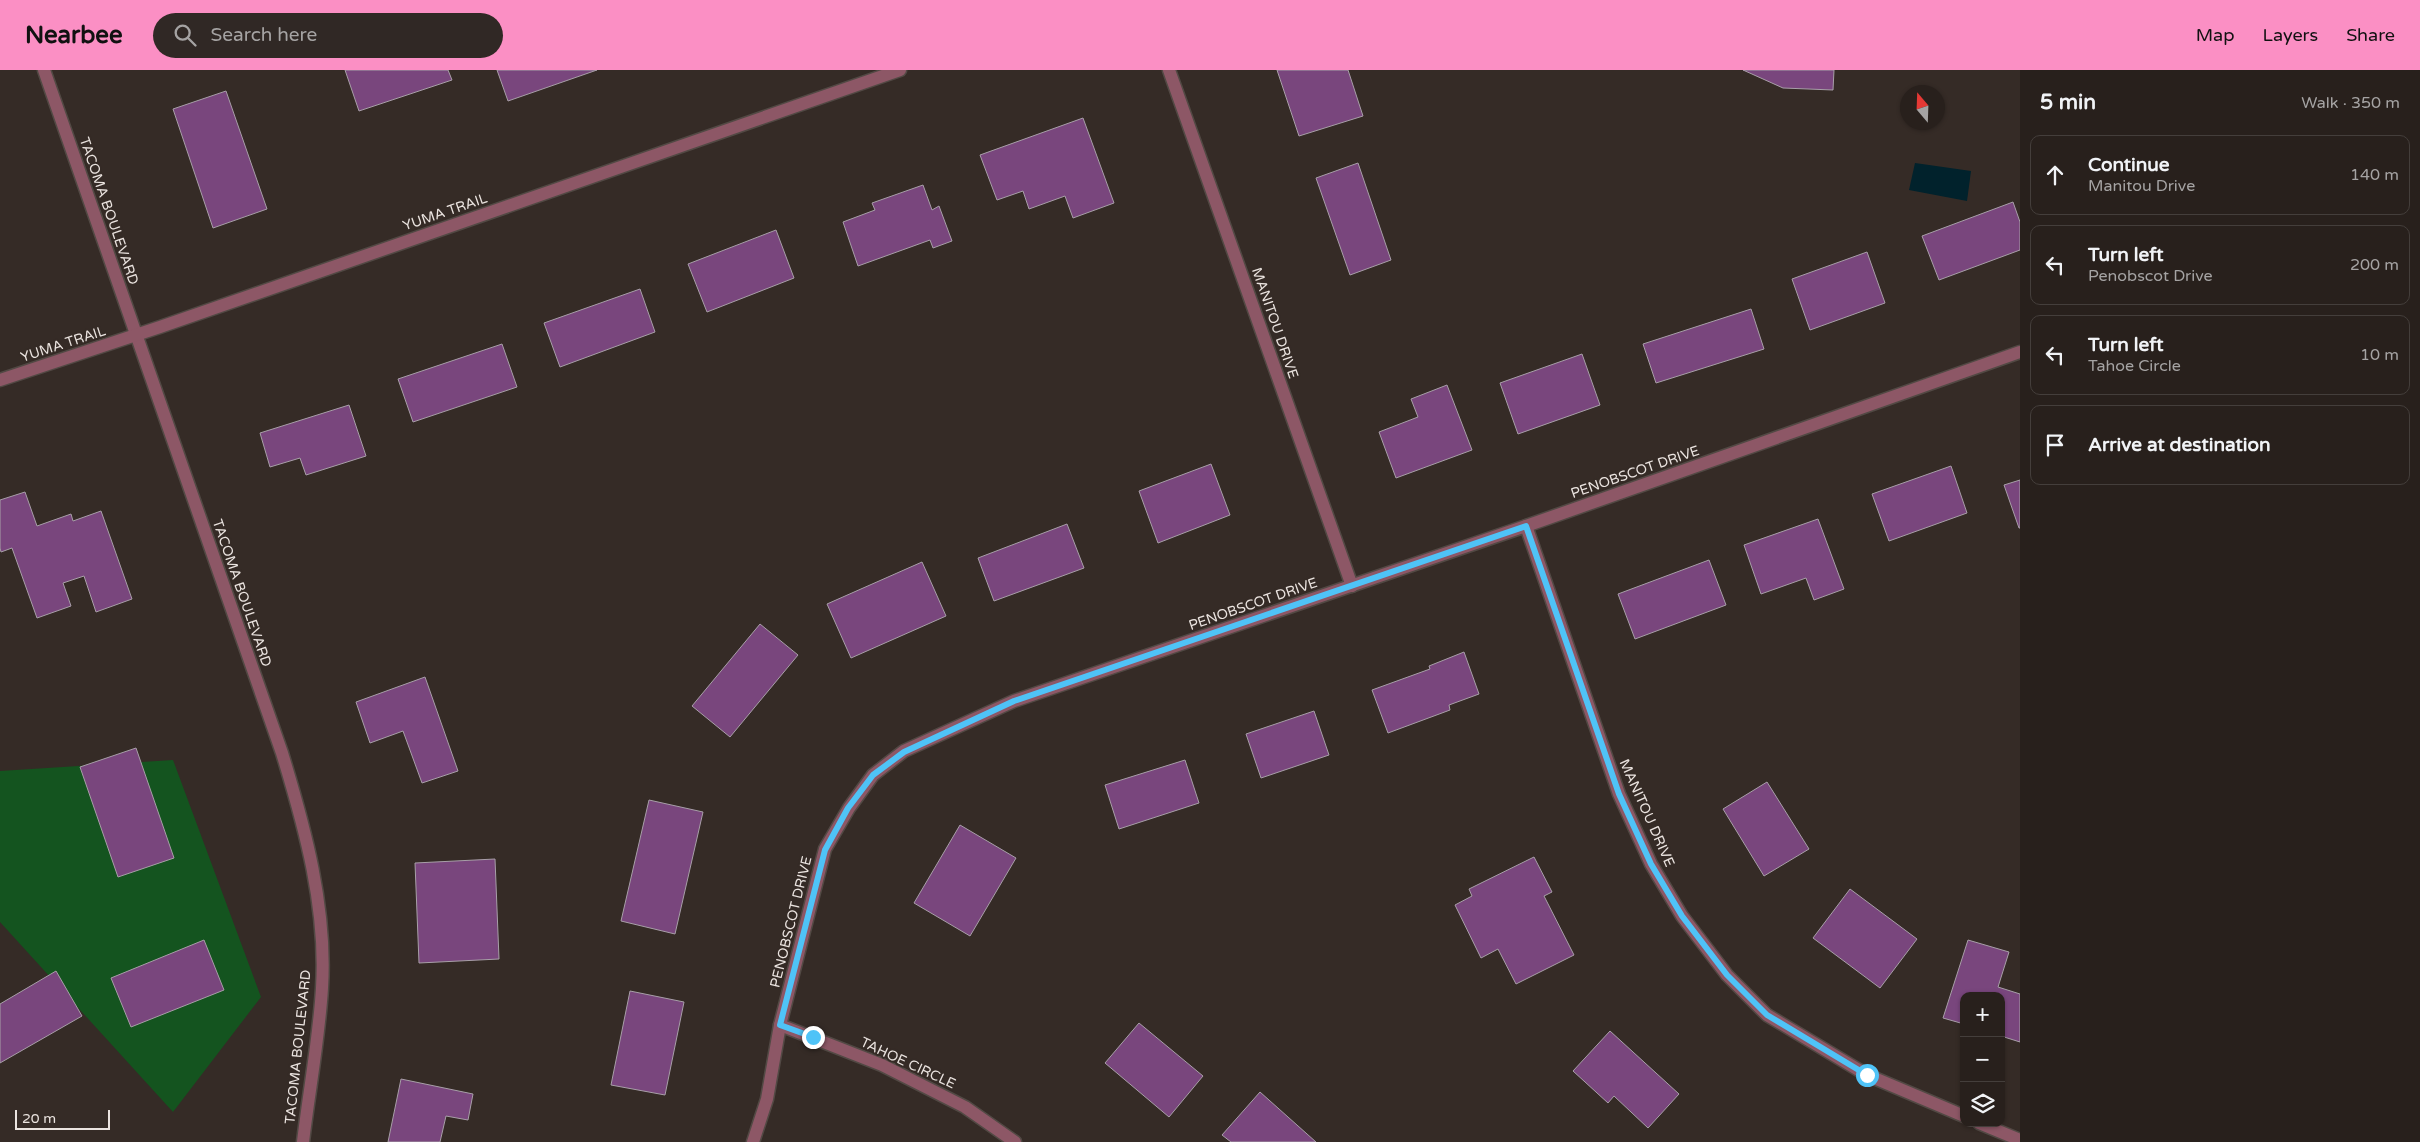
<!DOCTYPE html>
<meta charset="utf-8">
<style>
:root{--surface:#28201c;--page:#302825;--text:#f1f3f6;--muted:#a5a3a3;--line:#443e3b;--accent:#fb8fc4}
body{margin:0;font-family:"Varela Round",sans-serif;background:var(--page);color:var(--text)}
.controls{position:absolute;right:15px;bottom:15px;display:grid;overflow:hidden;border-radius:10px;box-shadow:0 1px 4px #0004}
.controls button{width:45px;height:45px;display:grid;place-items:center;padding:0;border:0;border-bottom:1px solid var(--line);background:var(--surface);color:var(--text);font:25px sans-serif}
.compass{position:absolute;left:1900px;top:15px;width:45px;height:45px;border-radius:50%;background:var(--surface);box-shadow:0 1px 4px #0004;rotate:341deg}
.scale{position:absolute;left:15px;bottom:12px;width:95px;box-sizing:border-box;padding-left:5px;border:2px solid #ebe4e0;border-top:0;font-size:14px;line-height:18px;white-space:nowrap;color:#ebe4e0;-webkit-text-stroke:4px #352b26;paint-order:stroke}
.stop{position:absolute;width:15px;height:15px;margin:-11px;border:4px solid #4fc3f7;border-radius:50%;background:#fff}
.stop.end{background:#4fc3f7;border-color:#fff;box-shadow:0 1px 5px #0008}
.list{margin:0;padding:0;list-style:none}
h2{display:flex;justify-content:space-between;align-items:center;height:65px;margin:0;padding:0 20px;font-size:21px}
h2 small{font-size:16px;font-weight:400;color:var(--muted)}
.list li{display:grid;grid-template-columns:32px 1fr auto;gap:15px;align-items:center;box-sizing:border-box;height:80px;margin:0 10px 10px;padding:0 10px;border:1px solid var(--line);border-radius:10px}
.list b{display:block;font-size:19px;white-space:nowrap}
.list p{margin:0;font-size:16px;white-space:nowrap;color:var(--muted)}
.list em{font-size:16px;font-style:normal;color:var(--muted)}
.icon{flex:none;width:28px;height:28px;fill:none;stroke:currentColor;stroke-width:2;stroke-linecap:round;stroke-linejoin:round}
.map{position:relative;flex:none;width:2020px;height:1072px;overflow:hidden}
header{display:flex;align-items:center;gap:30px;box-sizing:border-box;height:70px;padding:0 25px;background:var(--accent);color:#111}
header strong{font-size:24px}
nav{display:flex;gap:28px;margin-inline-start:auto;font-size:18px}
.search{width:350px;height:45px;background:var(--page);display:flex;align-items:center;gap:12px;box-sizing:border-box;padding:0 18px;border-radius:28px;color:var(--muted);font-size:19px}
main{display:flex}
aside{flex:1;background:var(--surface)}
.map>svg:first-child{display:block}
</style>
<header>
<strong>Nearbee</strong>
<div class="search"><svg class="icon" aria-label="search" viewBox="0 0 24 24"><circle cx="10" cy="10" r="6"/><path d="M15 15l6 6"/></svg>Search here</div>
<nav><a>Map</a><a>Layers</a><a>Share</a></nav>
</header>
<main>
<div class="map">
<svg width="2020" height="1072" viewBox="0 0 2020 1072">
<rect width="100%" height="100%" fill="#352b26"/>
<path fill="#14541f" d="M173 690 261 927 173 1042 0 852V701Z"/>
<path fill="#01222c" d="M1915 93 1971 101 1967 131 1909 120Z"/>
<g fill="#79467d" stroke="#a89fa8">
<path d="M345 0H448L452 10 359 41Z"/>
<path d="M497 0H597L508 31Z"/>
<path d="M1277 0H1348L1363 46 1299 66Z"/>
<path d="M1743 0H1834L1833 20 1783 18Z"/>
<path d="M226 21 267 139 213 158 173 39Z"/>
<path d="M1083 48 1114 133 1073 148 1065 126 1029 139 1023 121 997 130 980 85Z"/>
<path d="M1358 93 1391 190 1350 205 1316 108Z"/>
<path d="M923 115 932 140 939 136 952 171 933 178 930 170 858 196 843 152 875 140 872 133Z"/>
<path d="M2013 132 2020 152V180L1939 210 1922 166Z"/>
<path d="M776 160 794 208 707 242 688 194Z"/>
<path d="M1867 182 1885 233 1810 260 1792 209Z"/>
<path d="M640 219 655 262 560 297 544 253Z"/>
<path d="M1751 239 1764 279 1656 313 1643 274Z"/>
<path d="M502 274 517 317 413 352 398 309Z"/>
<path d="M1582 284 1600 335 1518 364 1500 313Z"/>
<path d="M1447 315 1472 380 1396 408 1379 362 1418 347 1411 329Z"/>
<path d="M349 335 366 386 306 405 300 388 270 397 260 363Z"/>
<path d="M1211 394 1230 445 1158 473 1139 421Z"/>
<path d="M1951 396 1967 443 1889 471 1872 424Z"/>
<path d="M2020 410V458H2019L2004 415Z"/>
<path d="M25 422 37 456 71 444 73 451 101 441 132 529 96 542 84 506 63 513 71 536 37 548 12 478 1 482 0 478V430Z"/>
<path d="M1818 449 1844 519 1814 530 1806 508 1761 524 1744 475Z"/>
<path d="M1067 454 1084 498 994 531 978 488Z"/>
<path d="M1709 490 1726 535 1635 569 1618 524Z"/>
<path d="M922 492 946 546 851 588 827 534Z"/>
<path d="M760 554 798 585 730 667 692 636Z"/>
<path d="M1464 582 1479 624 1449 635 1450 640 1388 663 1372 620 1430 599 1429 596Z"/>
<path d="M425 607 458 701 422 713 403 661 370 673 356 632Z"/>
<path d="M1314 641 1329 685 1261 708 1246 664Z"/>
<path d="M136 678 174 788 118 807 80 697Z"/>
<path d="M1185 690 1199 733 1119 759 1105 715Z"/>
<path d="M1767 712 1809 779 1764 806 1723 739Z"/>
<path d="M649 730 703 742 675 864 621 851Z"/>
<path d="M960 755 1016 788 970 866 914 833Z"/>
<path d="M1534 787 1552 822 1544 826 1574 885 1516 914 1498 879 1481 888 1455 835 1472 826 1469 819Z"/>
<path d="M495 789 499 889 419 893 415 793Z"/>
<path d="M1850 819 1917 869 1880 918 1813 868Z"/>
<path d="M204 870 224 920 131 957 111 908Z"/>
<path d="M1968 870 2009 882 1998 917 2020 924V972L2001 966V926H1964V954L1943 948Z"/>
<path d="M56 901 82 946 0 993V934Z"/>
<path d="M630 921 684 932 665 1025 611 1015Z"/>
<path d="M1139 953 1203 1006 1169 1047 1105 993Z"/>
<path d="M1610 961 1679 1024 1648 1058 1614 1026 1608 1033 1573 1001Z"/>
<path d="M401 1009 473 1024 468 1050 446 1046 440 1072H388Z"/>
<path d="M1260 1022 1316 1072H1231L1222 1065Z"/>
</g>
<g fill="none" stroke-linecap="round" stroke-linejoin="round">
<g stroke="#524944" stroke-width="15">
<g id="street">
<path d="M44 0 282 683C305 758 327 838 322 918 319 969 309 1021 303 1072"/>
<path d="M1169 0 1352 516"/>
<path d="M0 310 160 257 900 0"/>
<path d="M1526 456 1619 724 1651 794 1682 846 1727 905 1767 945 1867 1005 1964 1046"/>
<path d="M780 955 882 995 965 1037 1015 1072"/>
<path d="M1979 1053 2020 1070"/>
<path d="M753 1072 767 1029 780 955 825 779 849 738 873 705 904 681 1014 631 1526 456 2020 282"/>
</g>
</g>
<use href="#street" stroke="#8d5766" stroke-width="12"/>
</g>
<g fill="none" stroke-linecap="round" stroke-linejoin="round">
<path stroke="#4fc3f7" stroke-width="6" d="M813 967 780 955 825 780 848 738 873 705 904 682 1014 631 1526 456 1619 724 1651 794 1682 846 1727 905 1767 945 1867 1005"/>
</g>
<g text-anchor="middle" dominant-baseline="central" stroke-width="4" stroke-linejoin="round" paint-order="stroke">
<g font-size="14" fill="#ebe4e0" stroke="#352b26">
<text transform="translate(109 141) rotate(71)">TACOMA BOULEVARD</text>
<text transform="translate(445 142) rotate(-19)">YUMA TRAIL</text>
<text transform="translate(1275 253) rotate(71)">MANITOU DRIVE</text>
<text transform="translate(63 274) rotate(-18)">YUMA TRAIL</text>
<text transform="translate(1635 402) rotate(-19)">PENOBSCOT DRIVE</text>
<text transform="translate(242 523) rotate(71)">TACOMA BOULEVARD</text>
<text transform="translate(1253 534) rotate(-19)">PENOBSCOT DRIVE</text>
<text transform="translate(1647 743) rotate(66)">MANITOU DRIVE</text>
<text transform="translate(791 852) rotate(-76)">PENOBSCOT DRIVE</text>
<text transform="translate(298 977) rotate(-84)">TACOMA BOULEVARD</text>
<text transform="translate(908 993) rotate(25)">TAHOE CIRCLE</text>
</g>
</g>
</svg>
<div class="controls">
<button>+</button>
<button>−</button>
<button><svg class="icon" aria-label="layers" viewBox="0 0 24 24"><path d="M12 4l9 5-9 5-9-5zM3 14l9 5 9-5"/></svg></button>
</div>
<svg class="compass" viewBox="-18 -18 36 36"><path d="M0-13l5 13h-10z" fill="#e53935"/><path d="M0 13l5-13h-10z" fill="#a5a3a3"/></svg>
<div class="scale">20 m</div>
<div class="stop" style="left:1867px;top:1005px"></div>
<div class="stop end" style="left:813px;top:967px"></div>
</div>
<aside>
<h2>5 min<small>Walk · 350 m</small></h2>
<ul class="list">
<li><svg class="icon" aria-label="ahead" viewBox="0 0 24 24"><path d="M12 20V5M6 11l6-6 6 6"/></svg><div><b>Continue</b><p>Manitou Drive</p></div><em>140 m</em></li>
<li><svg class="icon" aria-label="left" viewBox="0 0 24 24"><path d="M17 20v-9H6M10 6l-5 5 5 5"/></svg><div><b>Turn left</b><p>Penobscot Drive</p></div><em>200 m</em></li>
<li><svg class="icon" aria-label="left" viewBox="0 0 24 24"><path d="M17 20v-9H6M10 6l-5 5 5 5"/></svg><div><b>Turn left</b><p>Tahoe Circle</p></div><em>10 m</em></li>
<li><svg class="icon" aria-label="arrive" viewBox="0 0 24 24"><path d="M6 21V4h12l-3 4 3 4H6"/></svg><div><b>Arrive at destination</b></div></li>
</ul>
</aside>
</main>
